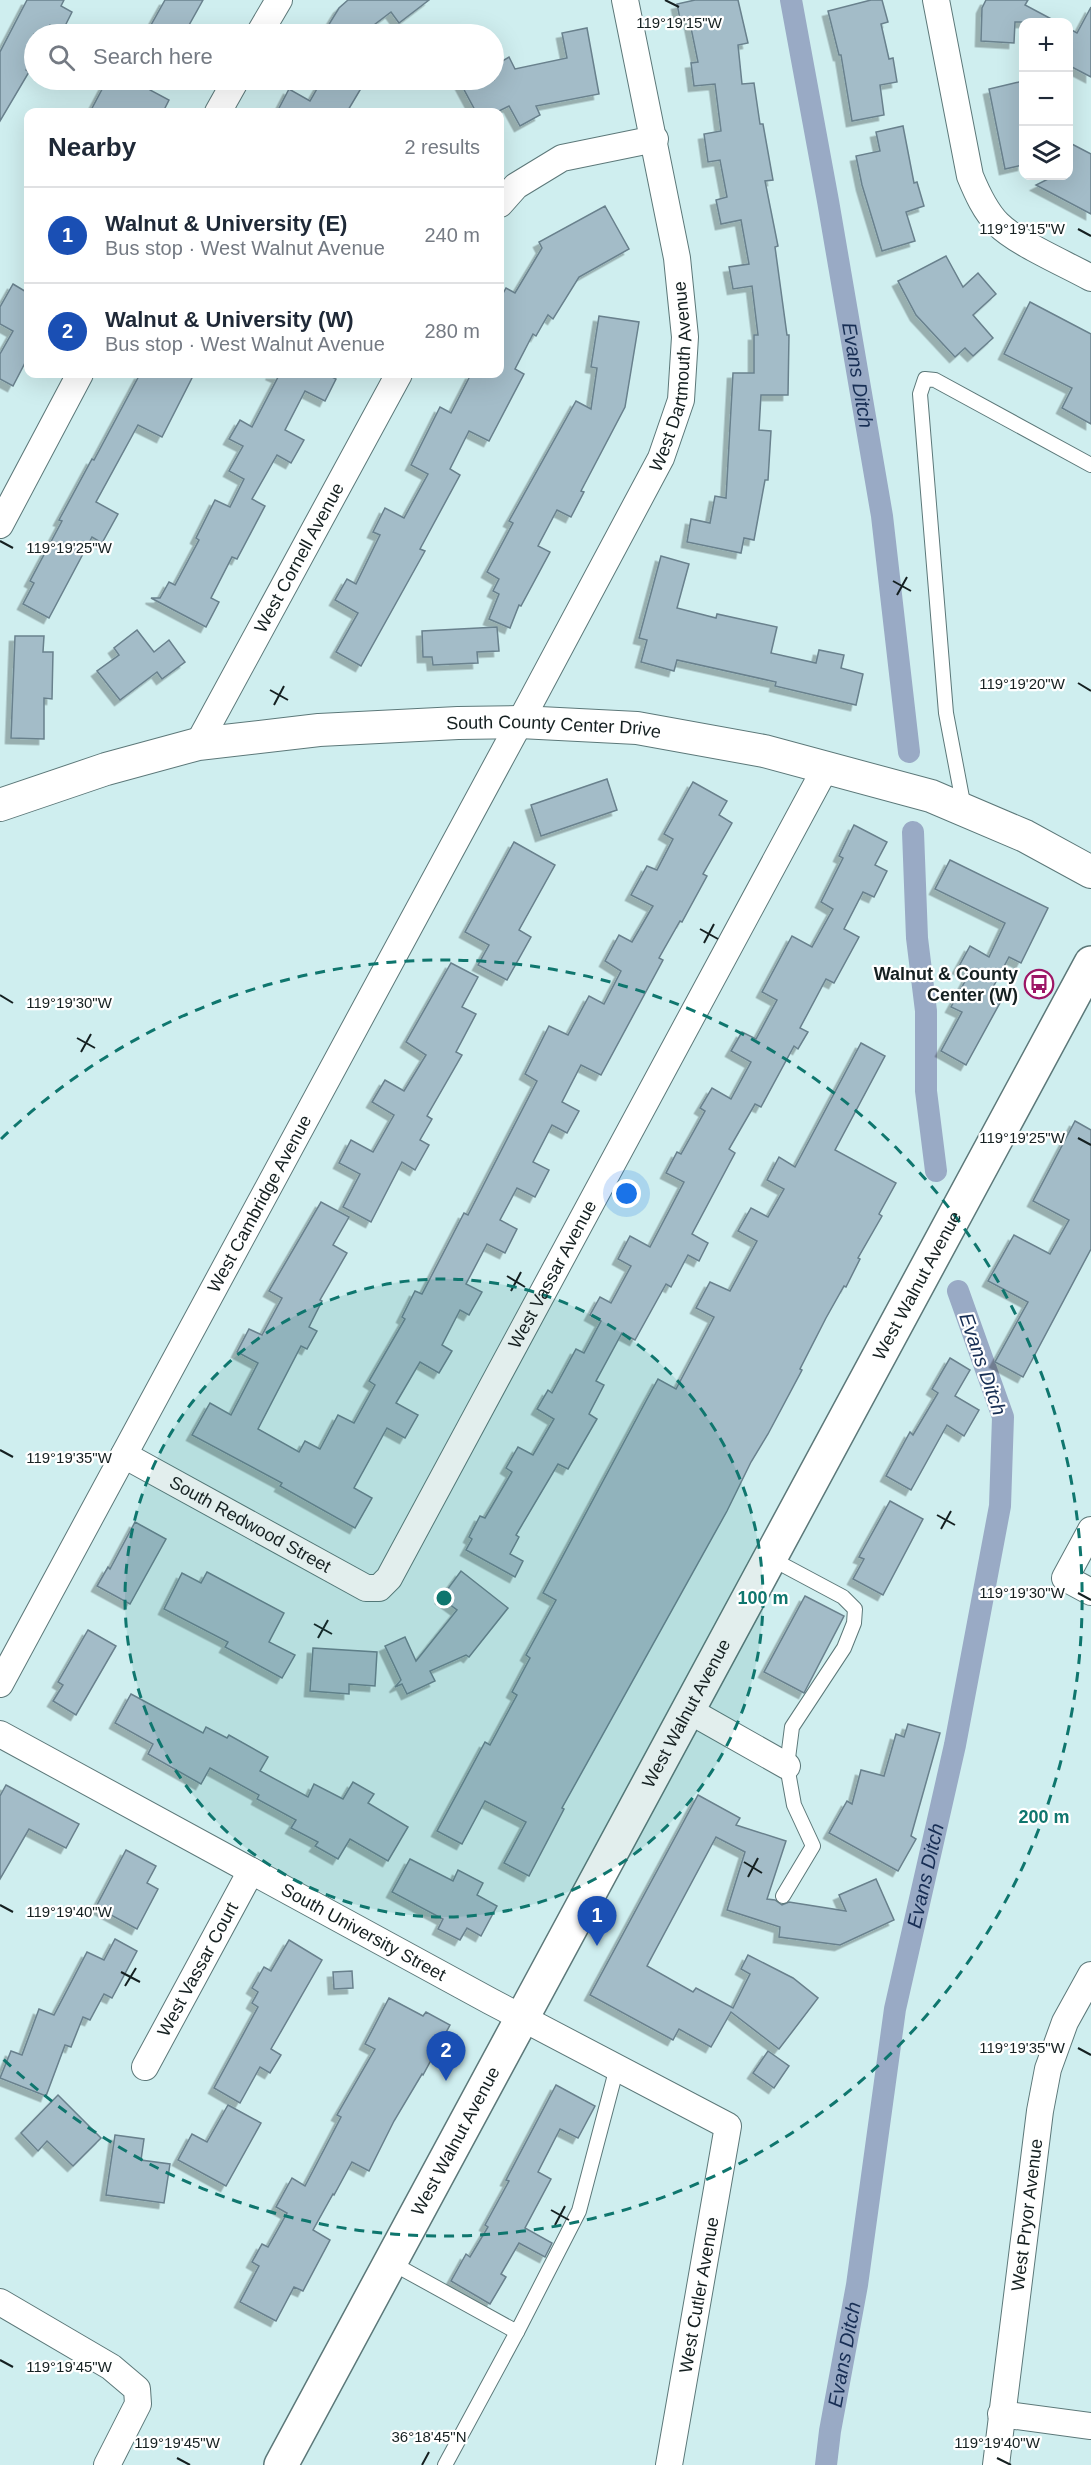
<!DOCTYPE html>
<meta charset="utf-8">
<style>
:root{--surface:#fff;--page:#f2f2f3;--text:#1f2937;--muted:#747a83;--line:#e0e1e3;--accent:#0b8043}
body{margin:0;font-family:Helvetica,sans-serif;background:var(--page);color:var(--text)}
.controls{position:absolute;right:18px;top:18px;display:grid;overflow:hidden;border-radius:12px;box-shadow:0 6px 24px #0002}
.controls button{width:54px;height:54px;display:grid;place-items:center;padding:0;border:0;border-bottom:2px solid var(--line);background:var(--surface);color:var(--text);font:30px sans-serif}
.you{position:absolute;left:627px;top:1194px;width:21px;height:21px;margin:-15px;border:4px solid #fff;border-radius:50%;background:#1a73e8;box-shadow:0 0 0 9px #1a73e833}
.badge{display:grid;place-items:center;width:39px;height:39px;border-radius:50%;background:var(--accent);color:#fff;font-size:20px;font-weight:700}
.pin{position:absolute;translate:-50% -50px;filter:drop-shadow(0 2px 3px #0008)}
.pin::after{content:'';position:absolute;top:32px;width:21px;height:18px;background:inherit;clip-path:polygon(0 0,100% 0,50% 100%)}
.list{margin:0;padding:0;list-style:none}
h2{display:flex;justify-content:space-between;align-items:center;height:78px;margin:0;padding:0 24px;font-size:26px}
h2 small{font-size:20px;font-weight:400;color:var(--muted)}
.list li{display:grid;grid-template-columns:39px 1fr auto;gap:18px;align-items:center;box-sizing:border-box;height:96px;padding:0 24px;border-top:2px solid var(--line)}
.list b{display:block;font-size:22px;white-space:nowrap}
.list p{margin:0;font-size:20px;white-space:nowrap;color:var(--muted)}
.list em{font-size:20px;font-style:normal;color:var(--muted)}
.icon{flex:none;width:33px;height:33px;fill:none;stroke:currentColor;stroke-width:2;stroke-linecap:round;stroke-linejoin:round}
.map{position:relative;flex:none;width:1091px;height:2465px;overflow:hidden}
.search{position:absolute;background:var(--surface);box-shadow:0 6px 24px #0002;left:24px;top:24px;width:480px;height:66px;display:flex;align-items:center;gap:15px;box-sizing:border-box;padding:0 21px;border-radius:33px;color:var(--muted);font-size:22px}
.panel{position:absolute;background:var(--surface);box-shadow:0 6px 24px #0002;left:24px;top:108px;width:480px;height:270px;border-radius:12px}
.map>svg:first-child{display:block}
</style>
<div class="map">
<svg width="1091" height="2465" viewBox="0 0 1091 2465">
<defs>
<filter id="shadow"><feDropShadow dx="-5.5" dy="5.5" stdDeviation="0" flood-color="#0004"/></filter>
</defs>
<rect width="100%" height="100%" fill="#cfeeef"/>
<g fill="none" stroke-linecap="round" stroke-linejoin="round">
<g stroke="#99aac5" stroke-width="22">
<path id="s1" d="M791 0 828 201 882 516 909 752"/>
<path d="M913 832 917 938 926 1011V1091L936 1171"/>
<path id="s2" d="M826 2465 830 2431 857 2285 895 2009 955 1745 1000 1506 1003 1417 958 1291"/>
</g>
</g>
<g fill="#a3bcc8" stroke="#69818d" stroke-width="1.5" filter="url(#shadow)">
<path d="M27 0H64L61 6 72 12 62 32 50 25 45 34H34V54L26 70 29 72 0 121V52Z"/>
<path d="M165 0H203L184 34H146Z"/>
<path d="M348 0H429L399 23 391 12 362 34H323L339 8Z"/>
<path d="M695 0H738L748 43 738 45 742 84 754 83 760 124H763L773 180 765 181 778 246 775 247 787 335H789L788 395H761L759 430 771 431 768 480H765L754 540 744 538 741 553 687 542 691 519 710 523 715 496 726 498 733 373H754V335H758L752 286 733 289 729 267 749 264 741 220 721 224 716 200 727 197 720 160 708 162 704 134 721 131 715 84 694 86 691 63 698 62 689 18 680 19 677 4Z"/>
<path d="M871 0H882L888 22 881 24 889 59 893 58 897 82 880 85 884 115 852 121 841 55H839L828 11Z"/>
<path d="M986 0H1028L1025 5 1057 22H1015L1014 43 981 41 982 8Z"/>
<path d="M1091 7V77L1068 65V28L1077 33Z"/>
<path d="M587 28 599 94 536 106 540 115 520 126 509 106 497 112H476L461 84 470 80H494V66L509 57 515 69 567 58 562 33Z"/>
<path d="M107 80H155L150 90 169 100 163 112H90Z"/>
<path d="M322 80H366L347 112H277L289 89 310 101Z"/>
<path d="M1023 81V165L1005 169 989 89Z"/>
<path d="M903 126 914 183 917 182 924 206 906 212 915 241 882 251 862 185 856 156 880 151 876 132Z"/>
<path d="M1068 142 1091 154V214L1036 185 1054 176H1068Z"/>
<path d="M605 206 629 249 579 277 553 319 548 315 536 336 533 334 515 369 524 374 489 441 469 431 450 469 460 475 420 549 425 551 361 666 336 652 358 613 335 600 347 579 356 584 380 535 373 532 385 508 404 518 428 474 411 465 440 407 451 413 471 374H500V299L506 288 515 293 542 248 539 242Z"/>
<path d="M946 256 963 287 978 273 996 294 973 315 993 338 973 356 965 348 955 357 916 315 898 281Z"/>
<path d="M13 284 28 293V357L13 386 0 379V354L13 331 0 324V307Z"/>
<path d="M1030 302 1091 334V424L1062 408 1072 388 1004 354Z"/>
<path d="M599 316 639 322 625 407 581 491 584 492 571 517 557 510 538 546 550 552 521 606 519 605 510 628 489 619 499 594 493 591 499 579 487 572 513 523 509 521 576 401 591 409 597 368 591 367Z"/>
<path d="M140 374H194L162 437 138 425 96 502 118 514 102 543 92 537 49 618 23 604 34 583 30 581 62 521 59 520 92 459 94 460Z"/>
<path d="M271 374H326L336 379 325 401 305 391 285 430 304 440 291 463 277 455 252 499 265 506 237 559 232 557 211 598 219 602 206 627 151 598H160L169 582 175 585 199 540 196 538 215 500 230 507 244 479 229 471 243 446 229 439 240 420 252 427 278 377Z"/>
<path d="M661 556 689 564 677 608 716 618 717 614 777 627 771 653 816 663 819 650 844 655 841 668 863 674 856 705 775 686 776 682 677 660 674 671 641 662 647 640 639 638Z"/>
<path d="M497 627 499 651 477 652 478 663 433 665 432 657H423L422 631Z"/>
<path d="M137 630 154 652 169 640 185 662 162 679 157 672 120 700 97 671 119 655 114 648Z"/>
<path d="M15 636H44L43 652H53L52 699 44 698V739L11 738Z"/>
<path d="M607 779 617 810 541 836 531 805Z"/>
<path d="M693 782 727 801 719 815 732 823 703 874 707 876 682 922 680 921 659 958 663 960 601 1075 581 1065 562 1102 579 1111 567 1133 552 1125 533 1162 549 1170 535 1197 517 1188 500 1220 517 1229 505 1253 487 1244 466 1284 482 1292 469 1315 460 1310 442 1345 452 1351 439 1373 420 1362 396 1403 418 1415 405 1438 387 1428 354 1488 372 1498 355 1528 280 1486 282 1483 192 1435 210 1403 231 1415 258 1363 237 1352 249 1329 262 1335 282 1298 269 1291 321 1202 349 1217 333 1245 347 1253 320 1300 322 1301 309 1327 317 1331 307 1349 301 1346 258 1429 299 1452 305 1441 320 1449 338 1415 354 1423 375 1385 369 1381 405 1319 402 1317 415 1291 422 1294 464 1213 468 1215 537 1081 525 1074 549 1026 568 1035 589 996 604 1004 621 971 605 961 619 935 632 942 653 906 631 895 647 866 657 870 673 839 664 834Z"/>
<path d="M854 825 887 842 875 865 887 871 874 897 863 892 844 929 859 937 834 983 826 979 800 1028 808 1032 798 1049 794 1046 761 1107 755 1104 729 1149 735 1153 692 1234 708 1243 699 1261 688 1255 671 1287 666 1284 635 1340 622 1333 596 1381 604 1385 589 1414 597 1419 568 1469 558 1464 516 1535 519 1537 510 1554 523 1561 515 1577 466 1550 472 1539 469 1537 480 1516 485 1518 512 1472 506 1468 518 1447 533 1455 554 1419 537 1409 548 1390 552 1393 576 1349 584 1353 601 1321 590 1315 600 1297 611 1303 631 1266 618 1259 630 1236 650 1247 684 1182 666 1173 677 1152 681 1154 705 1111 700 1108 712 1088 731 1099 751 1062 731 1051 742 1032 756 1039 777 1000 762 992 792 936 812 947 833 909 821 902 843 858 839 856Z"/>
<path d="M514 842 555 865 519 930 531 937 507 980 478 965 489 945 465 932Z"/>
<path d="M950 860 1048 908 1021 963 1009 957 989 995 1001 1001 966 1065 941 1051 962 1012 951 1007 969 974 958 968 970 946 989 957 1005 923 935 889Z"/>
<path d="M451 963 478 977 462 1007 476 1014 456 1052 462 1055 427 1116 432 1119 420 1140 429 1145 415 1170 402 1162 371 1222 343 1207 360 1174 339 1163 351 1140 373 1152 394 1115 372 1102 385 1080 404 1091 426 1055 406 1042Z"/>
<path d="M861 1043 885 1056 835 1150 896 1183 879 1214 882 1216 858 1258 860 1259 846 1287 844 1286 826 1318 800 1369 802 1370 768 1434 751 1462 727 1511 562 1808 564 1809 529 1876 504 1863 526 1822 485 1801 462 1844 437 1831 485 1742 490 1745 517 1695 512 1692 530 1658 526 1655 556 1600 543 1593 646 1401 658 1379 676 1389 714 1317 696 1308 710 1282 730 1291 757 1241 738 1231 751 1208 768 1217 784 1189 767 1180 779 1157 795 1167Z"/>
<path d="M1075 1121 1091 1130V1249L1023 1377 995 1362 1028 1302 988 1281 1014 1235 1050 1254 1069 1220 1033 1201Z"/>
<path d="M950 1358 970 1370 955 1396 979 1410 964 1436 947 1425 911 1490 886 1476 910 1432 913 1435 938 1393 932 1389Z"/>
<path d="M890 1501 923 1519 883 1595 853 1579 864 1559 859 1557Z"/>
<path d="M135 1522 166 1539 130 1604 97 1586 108 1567 110 1569Z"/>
<path d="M461 1571 508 1608 469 1657 466 1655 430 1671 435 1681 407 1694 402 1684 395 1687 401 1680 385 1646 405 1637 416 1661 457 1610 441 1598Z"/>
<path d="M207 1572 284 1613 269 1642 295 1655 282 1678 225 1647 228 1642 164 1609 182 1573 201 1583Z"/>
<path d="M805 1596 844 1616 804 1693 764 1672Z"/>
<path d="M88 1630 116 1646 76 1715 53 1701 63 1685 58 1682Z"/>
<path d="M313 1648 377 1652 375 1686 349 1684V1694L310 1691Z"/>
<path d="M131 1694 203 1733 206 1727 227 1738 229 1735 268 1757 260 1771 308 1797 314 1784 343 1799 353 1782 374 1794 368 1803 408 1827 388 1861 350 1839 338 1859 315 1846 318 1842 291 1828 296 1820 257 1799 259 1795 210 1768 201 1784 148 1754 153 1744 115 1723Z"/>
<path d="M908 1724 940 1733 911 1836 916 1839 898 1871 829 1833 847 1801 852 1804 861 1770 884 1776 896 1734 904 1737Z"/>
<path d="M6 1785 79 1824 66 1848 29 1829 0 1879V1796Z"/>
<path d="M698 1795 740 1818 736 1825 786 1841 767 1899 775 1900 782 1905 789 1902 846 1911 839 1895 876 1879 894 1920 840 1945 779 1937 780 1927 727 1910 745 1852 716 1837 647 1966 693 1992 696 1988 733 2008 750 1974 741 1969 748 1955 793 1978 818 1998 779 2049 731 2012 711 2047 679 2029 673 2040 590 1995Z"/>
<path d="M126 1850 156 1866 147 1883 158 1889 137 1929 96 1907Z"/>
<path d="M410 1859 453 1881 458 1870 483 1883 477 1895 497 1906 481 1936 467 1928 460 1940 438 1929 443 1919 392 1892Z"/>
<path d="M115 1939 137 1951 112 1998 104 1994 90 2020 83 2017 71 2047 65 2045 46 2096 0 2078 11 2051 22 2055 39 2009 54 2015 87 1952 104 1960Z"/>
<path d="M289 1940 322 1960 271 2049 281 2055 270 2073 260 2067 240 2103 214 2088 258 2007 252 2003 258 1992 252 1988 264 1967 271 1971Z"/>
<path d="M352 1971 353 1988 334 1989 333 1972Z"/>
<path d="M389 1998 423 2016 426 2012 450 2025 423 2075 422 2074 394 2121 369 2171 352 2162 334 2195 333 2194 313 2230 330 2240 303 2291 294 2287 276 2321 240 2302 259 2266 252 2262 262 2244 268 2247 287 2213 276 2207 292 2178 305 2186 341 2117 337 2115 375 2049 365 2044Z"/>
<path d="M768 2051 789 2066 774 2088 753 2073Z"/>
<path d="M556 2085 595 2106 578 2138 560 2129 538 2172 551 2179 525 2228 552 2243 545 2257 519 2243 501 2274 506 2277 490 2304 451 2281 466 2254 470 2257 488 2227 485 2225 509 2181 506 2180Z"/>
<path d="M58 2095 101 2138 73 2166 47 2141 38 2151 21 2133Z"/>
<path d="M228 2105 261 2123 226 2186 178 2160 192 2134 207 2142Z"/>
<path d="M115 2135 144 2139 141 2160 170 2164 164 2203 106 2195Z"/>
</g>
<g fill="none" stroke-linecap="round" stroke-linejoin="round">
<g stroke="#5c7879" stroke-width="16">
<g id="service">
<path d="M964 808 946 713 921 406 920 394 925 379 935 380 1091 465"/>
<path d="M770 1558 843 1597 855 1609 854 1623 844 1648 792 1727 787 1766 794 1805 813 1846 783 1896"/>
<path d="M390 2262 517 2332 579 2211 617 2067"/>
<path d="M445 2465 517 2332"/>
</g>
</g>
<g stroke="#5c7879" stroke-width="28">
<g id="minor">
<path d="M936 0 970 176C977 193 985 211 998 224 1017 243 1066 264 1091 278"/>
<path d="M259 34 279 0"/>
<path d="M218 112 236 80"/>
<path d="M500 204 516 186 562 158 655 139"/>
<path d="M0 525 80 374"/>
<path id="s3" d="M198 744 399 374"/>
<path id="s4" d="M124 1455 366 1588H379L389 1578 826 767"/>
<path d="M1091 1530 1065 1578 1091 1592"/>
<path id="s5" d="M0 1684 520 722 661 458 681 400 685 337 677 258 625 0"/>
<path d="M688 1710 787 1766"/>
<path id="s6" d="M0 1734 490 2001 728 2126 669 2465"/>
<path id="s7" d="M145 2067 251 1871"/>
<path d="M0 2302 111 2367 137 2389 138 2404 107 2465"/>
<path d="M1001 2414 1091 2426"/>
<path id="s8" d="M996 2465 1040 2111 1048 2069 1065 2022 1091 1975"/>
</g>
</g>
<g stroke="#5c7879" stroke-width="34">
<g id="tertiary">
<path id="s9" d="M0 805 106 769 198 744 319 730 458 723 520 722 637 728 764 751 931 796 1025 836 1091 872"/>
</g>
</g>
<g stroke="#5c7879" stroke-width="36">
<g id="secondary">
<path id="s10" d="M281 2465 1091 963"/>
</g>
</g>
<use href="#service" stroke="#fff" stroke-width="14"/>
<use href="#minor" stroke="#fff" stroke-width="26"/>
<use href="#tertiary" stroke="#fff" stroke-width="32"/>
<use href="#secondary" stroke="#fff" stroke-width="33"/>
</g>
<path fill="none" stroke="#152021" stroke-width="2" d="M665 0 679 7M1078 229 1091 236M0 541 13 548M893 581 911 591M897 595 907 577M1078 683 1091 691M270 690 288 700M274 705 284 686M700 929 718 939M704 943 714 924M0 995 13 1003M77 1038 95 1048M81 1052 91 1034M1078 1138 1091 1145M507 1276 525 1287M511 1291 521 1272M0 1450 13 1457M937 1515 955 1525M941 1529 951 1511M1078 1593 1091 1600M314 1624 332 1634M318 1638 328 1620M744 1862 762 1873M748 1877 758 1858M0 1905 13 1912M121 1972 140 1982M125 1986 136 1968M1078 2048 1091 2055M551 2210 569 2220M555 2225 565 2206M0 2360 13 2367M177 2458 190 2465M997 2458 1011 2465M422 2465 429 2452"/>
<circle cx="444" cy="1598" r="319" fill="#0f766e" fill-opacity=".12"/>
<g fill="none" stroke="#0f766e" stroke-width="3" stroke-dasharray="10 8">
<circle cx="444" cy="1598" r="319"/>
<path d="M1 1139A638 638 0 1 1 1 2057"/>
</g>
<defs>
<g id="bus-ring" transform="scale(1.5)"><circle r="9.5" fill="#fff" stroke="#9d1666" stroke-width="1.5"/><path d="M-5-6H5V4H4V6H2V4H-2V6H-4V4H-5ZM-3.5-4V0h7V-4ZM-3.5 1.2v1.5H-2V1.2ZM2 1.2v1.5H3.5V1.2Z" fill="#9d1666"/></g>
</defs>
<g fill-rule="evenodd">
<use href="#bus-ring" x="1039" y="984"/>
</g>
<g text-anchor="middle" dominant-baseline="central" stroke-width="4.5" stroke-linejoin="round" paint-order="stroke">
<g font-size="18" fill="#152021" stroke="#fff">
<text stroke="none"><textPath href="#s5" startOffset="1476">West Dartmouth Avenue</textPath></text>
<text stroke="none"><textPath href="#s3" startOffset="212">West Cornell Avenue</textPath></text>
<text stroke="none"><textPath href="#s9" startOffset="564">South County Center Drive</textPath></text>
<text stroke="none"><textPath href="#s5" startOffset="546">West Cambridge Avenue</textPath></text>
<text stroke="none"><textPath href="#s4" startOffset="648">West Vassar Avenue</textPath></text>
<text stroke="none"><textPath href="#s10" startOffset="1340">West Walnut Avenue</textPath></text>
<text stroke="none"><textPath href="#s4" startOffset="144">South Redwood Street</textPath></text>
<text stroke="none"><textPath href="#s10" startOffset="854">West Walnut Avenue</textPath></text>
<text stroke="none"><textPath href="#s6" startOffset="414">South University Street</textPath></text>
<text stroke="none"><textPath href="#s7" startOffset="111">West Vassar Court</textPath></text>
<text stroke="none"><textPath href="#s10" startOffset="368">West Walnut Avenue</textPath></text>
<text stroke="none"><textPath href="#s8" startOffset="252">West Pryor Avenue</textPath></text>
<text transform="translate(699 2295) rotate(-80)">West Cutler Avenue</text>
</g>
<g font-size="18" font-weight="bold" fill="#152021" stroke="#fff" text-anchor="end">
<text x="1018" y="974">Walnut &amp; County<tspan x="1018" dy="21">Center (W)</tspan></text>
</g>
<g font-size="20" font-style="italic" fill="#172e54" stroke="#fff">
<text stroke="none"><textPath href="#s1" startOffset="381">Evans Ditch</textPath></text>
<text transform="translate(983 1364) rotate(71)">Evans Ditch</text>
<text stroke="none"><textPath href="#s2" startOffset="598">Evans Ditch</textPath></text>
<text stroke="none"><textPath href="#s2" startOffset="112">Evans Ditch</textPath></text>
</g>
</g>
<g font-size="15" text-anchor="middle" fill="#152021" stroke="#fff" stroke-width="4.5" stroke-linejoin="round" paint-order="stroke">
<text x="679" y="28">119°19'15"W</text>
<text x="1022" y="234">119°19'15"W</text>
<text x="69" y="553">119°19'25"W</text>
<text x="1022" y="689">119°19'20"W</text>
<text x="69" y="1008">119°19'30"W</text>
<text x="1022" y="1143">119°19'25"W</text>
<text x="69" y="1463">119°19'35"W</text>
<text x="1022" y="1598">119°19'30"W</text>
<text x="69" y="1917">119°19'40"W</text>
<text x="1022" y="2053">119°19'35"W</text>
<text x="69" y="2372">119°19'45"W</text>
<text x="429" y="2442">36°18'45"N</text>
<text x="177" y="2448">119°19'45"W</text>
<text x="997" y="2448">119°19'40"W</text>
</g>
<circle cx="444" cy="1598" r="9" fill="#0f766e" stroke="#fff" stroke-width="3"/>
<g font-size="18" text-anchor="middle" font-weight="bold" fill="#0f766e" stroke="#fff" stroke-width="4.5" stroke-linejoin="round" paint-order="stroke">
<text x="763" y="1604">100 m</text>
<text x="1044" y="1823">200 m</text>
</g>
</svg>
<div class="controls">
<button>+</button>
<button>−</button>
<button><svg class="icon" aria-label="layers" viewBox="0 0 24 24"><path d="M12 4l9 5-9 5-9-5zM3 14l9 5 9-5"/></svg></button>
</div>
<div class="you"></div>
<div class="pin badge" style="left:597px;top:1946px;background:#1a4fb4">1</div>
<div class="pin badge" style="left:446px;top:2081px;background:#1a4fb4">2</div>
<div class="search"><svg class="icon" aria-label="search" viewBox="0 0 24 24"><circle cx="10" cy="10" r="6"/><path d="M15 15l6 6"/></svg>Search here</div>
<section class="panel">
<h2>Nearby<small>2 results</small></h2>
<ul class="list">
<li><span class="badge" style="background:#1a4fb4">1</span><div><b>Walnut &amp; University (E)</b><p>Bus stop · West Walnut Avenue</p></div><em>240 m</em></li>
<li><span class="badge" style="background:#1a4fb4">2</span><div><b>Walnut &amp; University (W)</b><p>Bus stop · West Walnut Avenue</p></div><em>280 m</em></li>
</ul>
</section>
</div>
